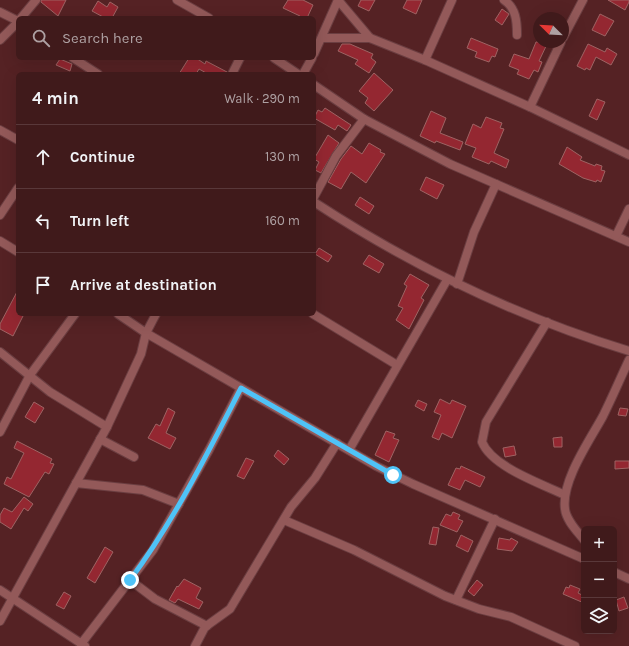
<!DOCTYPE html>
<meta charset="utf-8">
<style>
:root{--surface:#401a1b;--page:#472324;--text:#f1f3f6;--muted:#aea1a3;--line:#59383a}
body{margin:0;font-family:Karla,sans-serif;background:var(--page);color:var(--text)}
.controls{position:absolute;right:12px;bottom:12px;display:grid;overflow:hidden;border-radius:6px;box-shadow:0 4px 16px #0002}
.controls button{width:36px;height:36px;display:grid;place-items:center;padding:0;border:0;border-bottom:1px solid var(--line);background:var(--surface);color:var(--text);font:20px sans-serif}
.compass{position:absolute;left:533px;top:12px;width:36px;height:36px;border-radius:50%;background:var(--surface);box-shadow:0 4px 16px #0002;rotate:294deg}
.stop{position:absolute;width:12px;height:12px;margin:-9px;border:3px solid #4fc3f7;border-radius:50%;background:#fff}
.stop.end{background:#4fc3f7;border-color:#fff;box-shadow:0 1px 4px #0008}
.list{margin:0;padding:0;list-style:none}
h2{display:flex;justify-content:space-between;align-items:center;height:52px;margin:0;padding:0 16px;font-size:17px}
h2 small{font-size:13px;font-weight:400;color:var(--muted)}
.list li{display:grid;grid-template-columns:26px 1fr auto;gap:12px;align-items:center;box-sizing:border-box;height:64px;padding:0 16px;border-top:1px solid var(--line)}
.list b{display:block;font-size:15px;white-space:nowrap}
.list em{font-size:13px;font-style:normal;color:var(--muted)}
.icon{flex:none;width:22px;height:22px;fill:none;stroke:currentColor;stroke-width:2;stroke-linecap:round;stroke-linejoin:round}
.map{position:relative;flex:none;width:629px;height:646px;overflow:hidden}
.search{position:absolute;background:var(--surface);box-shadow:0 4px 16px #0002;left:16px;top:16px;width:300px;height:44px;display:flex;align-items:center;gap:10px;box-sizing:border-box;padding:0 14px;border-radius:6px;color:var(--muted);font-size:15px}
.panel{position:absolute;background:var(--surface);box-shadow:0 4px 16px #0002;left:16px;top:72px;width:300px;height:244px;border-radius:6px}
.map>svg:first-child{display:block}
</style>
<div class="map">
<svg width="629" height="646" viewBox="0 0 629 646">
<rect width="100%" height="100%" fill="#552224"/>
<g fill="#942731" stroke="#9e6363">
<path d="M41 0H66L58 16 41 2Z"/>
<path d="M288 0H303L313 5 307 18H299L300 16 283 8Z"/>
<path d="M361 0H375L369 11 358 6Z"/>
<path d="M407 0H422L416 14 403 8Z"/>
<path d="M608 0H629V2L625 10Z"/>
<path d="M98 1 107 7 110 2 118 7 112 18H105L92 11Z"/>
<path d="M502 9 509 14 502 25 495 20Z"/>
<path d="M600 14 614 21 605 36 592 30Z"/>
<path d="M471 38 498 49 495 57 492 56 489 62 475 57 477 52 467 48Z"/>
<path d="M536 42H548L539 61 542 62 538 72 534 70 529 79 517 74 519 70 509 66 514 54 529 59Z"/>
<path d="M342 44H350L373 54 371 58 376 62 369 73 355 64 358 60 338 51Z"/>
<path d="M588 44 605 52 607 48 617 54 611 65 596 57 590 70 586 68 585 70 577 66Z"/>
<path d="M189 58H196L205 64 206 61 227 72V74H208L199 69 196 74H179Z"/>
<path d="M60 59 72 64 70 71 56 65Z"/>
<path d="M374 73 393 90 374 111 365 103 368 98 359 91Z"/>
<path d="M597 99 605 102 597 120 589 116Z"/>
<path d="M325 108 351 125 347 131 338 125 335 130 314 118 318 110 322 112Z"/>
<path d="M431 111 446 118 440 133 463 142 460 150 436 141 435 143 420 136Z"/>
<path d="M486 117 502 123 500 128 504 129 494 153 509 160 506 168 491 161 489 164 472 157 476 148 465 144 473 124 481 128Z"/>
<path d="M328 135 339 143 321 173 315 170 319 162 314 159Z"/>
<path d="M369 143 381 150 380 152 385 154 366 183 351 172 341 189 328 182 341 159 351 146 362 154Z"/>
<path d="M567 147 582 157 580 160 595 166 596 164 602 166 601 170 605 171 601 182 597 180 596 182 583 178 559 164Z"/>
<path d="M426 177 444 185 437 199 420 190Z"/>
<path d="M360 197 374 206 369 214 355 205Z"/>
<path d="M319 248 332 256 328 262 315 254Z"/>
<path d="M369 255 384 264 379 273 363 264Z"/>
<path d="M410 274 429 285 421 298 424 300 409 329 396 320 403 308 398 306 407 286 404 284Z"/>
<path d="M18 290V314H24L13 336 0 329V324Z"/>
<path d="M440 399 450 404 452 400 466 406 452 438 442 433 439 440 432 437 441 415 434 412Z"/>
<path d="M418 400 427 404 424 411 415 406Z"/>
<path d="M34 402 44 408 35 423 25 417Z"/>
<path d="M168 408 175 412 166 433 176 438 170 449 148 438 156 424 160 426Z"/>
<path d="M620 408 628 409 626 416 618 415Z"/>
<path d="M386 431 395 434 393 438 399 440 389 462 375 455Z"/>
<path d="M562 437V447H554L553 438Z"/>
<path d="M17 441 52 459 50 463 54 464 49 474 45 472 29 497 4 484 7 477 11 479 24 453 14 448Z"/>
<path d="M514 446 516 455 505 457 503 448Z"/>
<path d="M278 450 289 459 284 465 274 456Z"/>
<path d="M246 458 254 461 244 479 237 476Z"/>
<path d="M615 461H629V468L615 469Z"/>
<path d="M461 466 485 477 480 487 465 480 460 490 448 485 456 468 460 469Z"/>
<path d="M24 497 33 504 28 511 24 508 11 529 0 522V515L4 508 12 512Z"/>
<path d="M453 512 460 515 458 519 463 521 457 532 440 525 446 514 451 516Z"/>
<path d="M433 527 439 528 436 545 429 544Z"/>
<path d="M461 535 473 541 468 552 456 546Z"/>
<path d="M499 538 510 540 511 538 518 542 512 551 497 549Z"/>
<path d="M105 547 113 552 95 583 87 578Z"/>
<path d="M184 579 201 588 196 598 203 602 199 609 178 599 175 603 169 600 177 586 178 587Z"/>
<path d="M477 580 483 585 474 596 468 591Z"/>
<path d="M570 585 580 589 578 593 584 596V603L563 594 566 587 569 588Z"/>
<path d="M64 592 71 596 64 609 56 605Z"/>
<path d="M624 597 628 608 619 611 616 600Z"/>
</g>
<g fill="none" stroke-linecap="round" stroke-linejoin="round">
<g stroke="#6b3e41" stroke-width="10">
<g id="minor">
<path d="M177 0 209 18"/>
<path d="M338 0 370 38"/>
<path d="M504 0C516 8 517 21 517 35"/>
<path d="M0 12 18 21"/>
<path d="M21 18 36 0"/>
<path d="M322 38H370L425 60 530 107 629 155"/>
<path d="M563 38 583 0"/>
<path d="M0 40 18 22"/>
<path d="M314 54 338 0"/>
<path d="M73 58 98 74"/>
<path d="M274 58 298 74"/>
<path d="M425 60 452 0"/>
<path d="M232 74 240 58"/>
<path d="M303 74 312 58"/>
<path d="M314 85 364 119 450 164 629 242"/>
<path d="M530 107 561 42"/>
<path d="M0 130 18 140"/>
<path d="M314 197 336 156 364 119"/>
<path d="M314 202C412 266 517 317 629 351"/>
<path d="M0 215 18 188"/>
<path d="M616 236 629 209"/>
<path d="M0 241 18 252"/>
<path d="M457 284 474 232 496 184"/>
<path d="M118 314 146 333 376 466 413 484 584 559"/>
<path d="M313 314 397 365"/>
<path d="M547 322 486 422 482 442C492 467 542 484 565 495"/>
<path d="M0 352 50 392 107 427"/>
<path d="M0 432 30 375 75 314"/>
<path d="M100 439 134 457"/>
<path d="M349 450 447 280"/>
<path d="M76 483 143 490 179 504"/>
<path d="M284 520 354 550 445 596 479 609 511 617 575 646"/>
<path d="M584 540C577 531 566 520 565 509 561 481 590 440 603 416 612 398 620 379 629 360"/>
<path d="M614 572 629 579"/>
<path d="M130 580 155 599 207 626"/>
<path d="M0 590 85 646"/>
<path d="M456 600 495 519"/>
<path d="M0 621 107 427 141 354 146 333 156 314"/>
<path d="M81 644 153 550 209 450 241 388"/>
<path d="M195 646 205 627 230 609 291 507 315 478 337 443"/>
</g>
</g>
<use href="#minor" stroke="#935959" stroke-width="8"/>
</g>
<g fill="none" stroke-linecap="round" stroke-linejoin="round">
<path stroke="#4fc3f7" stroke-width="5" d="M130 580C174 521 207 454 241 388L393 475"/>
</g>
</svg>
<div class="controls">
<button>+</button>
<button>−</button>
<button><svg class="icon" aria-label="layers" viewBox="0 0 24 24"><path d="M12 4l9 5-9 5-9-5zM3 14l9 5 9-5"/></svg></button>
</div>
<svg class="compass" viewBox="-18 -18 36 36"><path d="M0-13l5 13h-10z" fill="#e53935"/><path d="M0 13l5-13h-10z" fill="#aea1a3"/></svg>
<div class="stop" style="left:393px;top:475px"></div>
<div class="stop end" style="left:130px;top:580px"></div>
<div class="search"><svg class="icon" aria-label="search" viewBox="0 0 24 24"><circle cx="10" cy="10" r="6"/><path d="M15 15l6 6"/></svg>Search here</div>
<section class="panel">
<h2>4 min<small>Walk · 290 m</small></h2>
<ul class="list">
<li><svg class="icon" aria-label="ahead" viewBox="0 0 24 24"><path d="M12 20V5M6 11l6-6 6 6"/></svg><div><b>Continue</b></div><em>130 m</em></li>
<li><svg class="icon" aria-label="left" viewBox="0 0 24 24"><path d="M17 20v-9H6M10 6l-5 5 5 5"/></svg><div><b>Turn left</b></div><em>160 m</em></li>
<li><svg class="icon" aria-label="arrive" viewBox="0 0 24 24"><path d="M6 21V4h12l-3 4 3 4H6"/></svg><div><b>Arrive at destination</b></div></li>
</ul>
</section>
</div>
